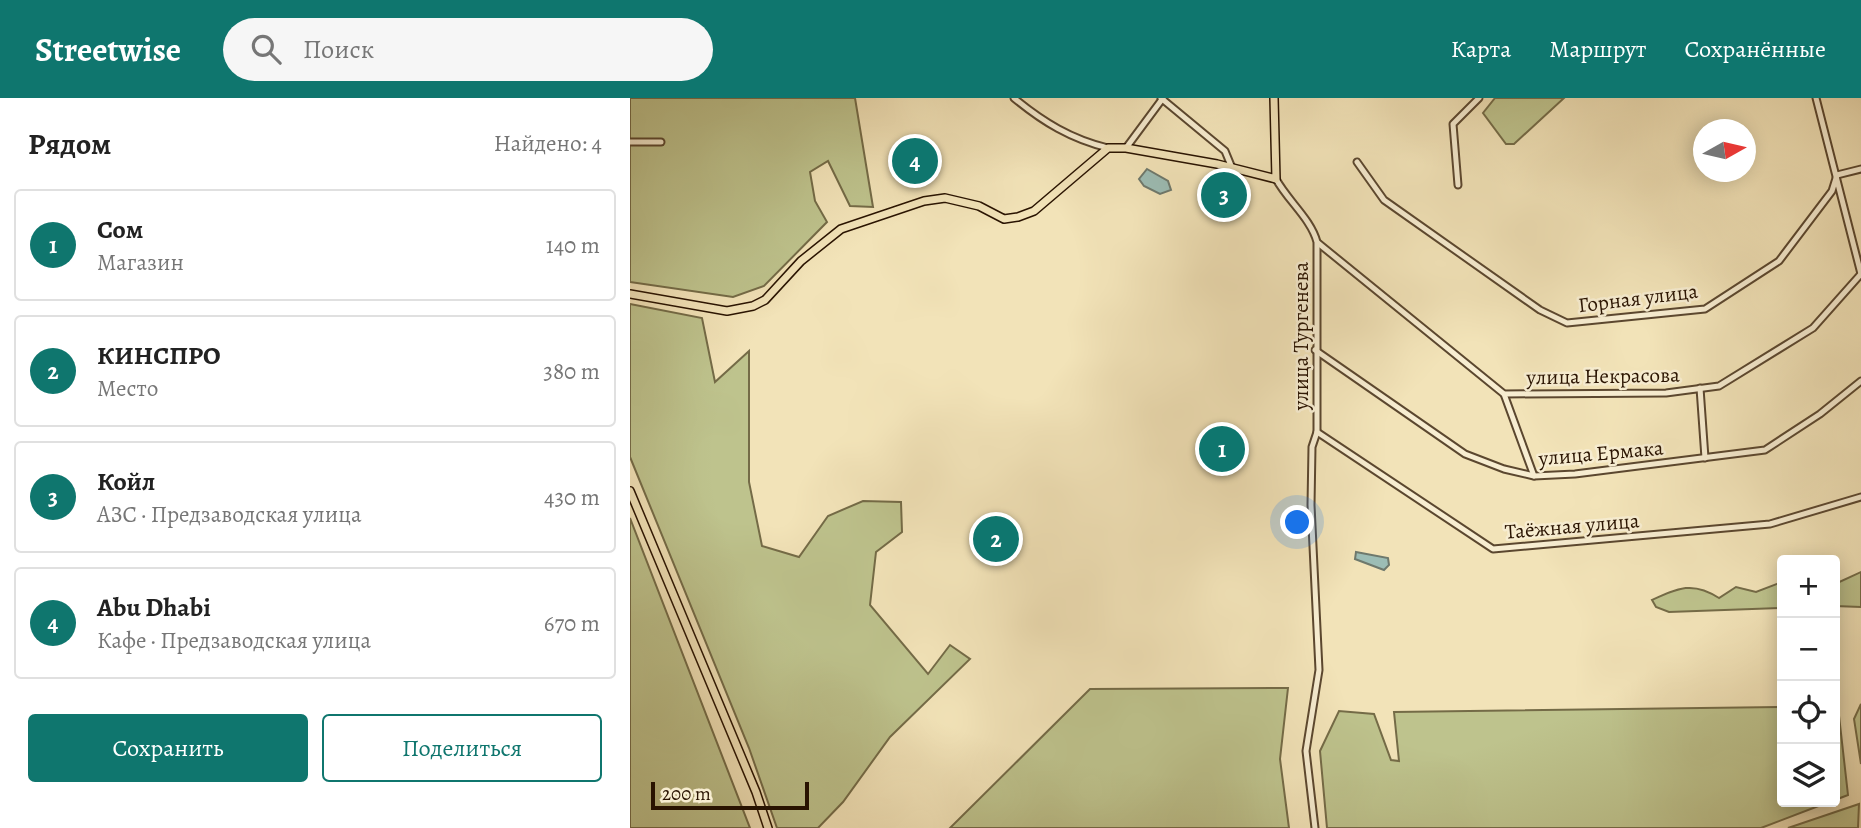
<!DOCTYPE html>
<html lang="ru">
<meta charset="utf-8">
<style>
:root{--surface:#fff;--page:#f6f6f6;--text:#222;--muted:#767676;--line:#e0e0e0;--accent:#0f766e}
body{margin:0;font-family:Alegreya,serif;background:var(--page);color:var(--text)}
.controls{position:absolute;right:21px;bottom:21px;display:grid;overflow:hidden;border-radius:7px;box-shadow:0 4px 18px #0003}
.controls button{width:63px;height:63px;display:grid;place-items:center;padding:0;border:0;border-bottom:2px solid var(--line);background:var(--surface);color:var(--text);font:35px sans-serif}
.compass{position:absolute;left:1063px;top:21px;width:63px;height:63px;border-radius:50%;background:var(--surface);box-shadow:0 4px 18px #0003;rotate:82deg}
.scale{position:absolute;left:21px;bottom:18px;width:158px;box-sizing:border-box;padding-left:7px;border:4px solid #291301;border-top:0;font-size:19px;line-height:24px;white-space:nowrap;color:#291301;-webkit-text-stroke:5px #f7edd1;paint-order:stroke}
.you{position:absolute;left:668px;top:425px;width:24px;height:24px;margin:-18px;border:5px solid #fff;border-radius:50%;background:#1a73e8;box-shadow:0 0 0 10px #1a73e833}
.badge{display:grid;place-items:center;width:46px;height:46px;border-radius:50%;background:var(--accent);color:#fff;font-size:23px;font-weight:700}
.pin{position:absolute;translate:-50% -50%;border:4px solid #fff;box-shadow:0 2px 7px #0006}
.list{margin:0;padding:0;list-style:none}
h2{display:flex;justify-content:space-between;align-items:center;height:91px;margin:0;padding:0 28px;font-size:30px}
h2 small{font-size:23px;font-weight:400;color:var(--muted)}
.list li{display:grid;grid-template-columns:46px 1fr auto;gap:21px;align-items:center;box-sizing:border-box;height:112px;margin:0 14px 14px;padding:0 14px;border:2px solid var(--line);border-radius:7px}
.list b{display:block;font-size:26px;white-space:nowrap}
.list p{margin:0;font-size:23px;white-space:nowrap;color:var(--muted)}
.list em{font-size:23px;font-style:normal;color:var(--muted)}
.actions{display:flex;gap:14px;padding:21px 28px}
.actions a{flex:1;padding:16px 0;border:2px solid var(--accent);border-radius:7px;text-align:center;font-size:24px;color:var(--accent)}
.actions .main{background:var(--accent);color:#fff}
.icon{flex:none;width:38px;height:38px;fill:none;stroke:currentColor;stroke-width:2;stroke-linecap:round;stroke-linejoin:round}
.map{position:relative;flex:none;width:1231px;height:730px;overflow:hidden}
header{display:flex;align-items:center;gap:42px;box-sizing:border-box;height:98px;padding:0 35px;background:var(--accent);color:#fff}
header strong{font-size:33px}
nav{display:flex;gap:38px;margin-inline-start:auto;font-size:24px}
.search{width:490px;height:63px;background:var(--page);display:flex;align-items:center;gap:18px;box-sizing:border-box;padding:0 24px;border-radius:38px;color:var(--muted);font-size:26px}
main{display:flex}
aside{flex:1;background:var(--surface)}
.map>svg:first-child{display:block}
</style>
<header>
<strong>Streetwise</strong>
<div class="search"><svg class="icon" aria-label="search" viewBox="0 0 24 24"><circle cx="10" cy="10" r="6"/><path d="M15 15l6 6"/></svg>Поиск</div>
<nav><a>Карта</a><a>Маршрут</a><a>Сохранённые</a></nav>
</header>
<main>
<aside>
<h2>Рядом<small>Найдено: 4</small></h2>
<ul class="list">
<li><span class="badge">1</span><div><b>Сом</b><p>Магазин</p></div><em>140 m</em></li>
<li><span class="badge">2</span><div><b>КИНСПРО</b><p>Место</p></div><em>380 m</em></li>
<li><span class="badge">3</span><div><b>Койл</b><p>АЗС · Предзаводская улица</p></div><em>430 m</em></li>
<li><span class="badge">4</span><div><b>Abu Dhabi</b><p>Кафе · Предзаводская улица</p></div><em>670 m</em></li>
</ul>
<div class="actions"><a class="main">Сохранить</a><a>Поделиться</a></div>
</aside>
<div class="map">
<svg width="1231" height="730" viewBox="0 0 1231 730">
<rect width="100%" height="100%" fill="#f2e3b8"/>
<filter id="stains"><feTurbulence type="fractalNoise" baseFrequency=".00286" numOctaves="4"/><feColorMatrix values="0 0 0 0 .2 0 0 0 0 .09 0 0 0 0 .02 0 0 0 .5 -.17"/></filter>
<radialGradient id="worn" r=".72"><stop offset=".6" stop-color="#630" stop-opacity="0"/><stop offset="1" stop-color="#630" stop-opacity=".3"/></radialGradient>
<g fill="#bec38d" stroke="#746b47" stroke-width="2">
<path d="M0 0H225L243 109 220 108 198 63 180 74 185 103 197 124 134 188 103 199 0 184Z"/>
<path d="M865 0H934L884 46H876L853 15Z"/>
<path d="M0 206 72 220 85 284 119 253V384L132 448 169 459 198 418 233 403 271 404 272 434 246 454 240 507 298 576 320 547 340 561 260 639 213 704 188 730H147L119 650 0 359Z"/>
<path d="M0 420 120 730H0Z"/>
<path d="M1231 474V509L1205 508V486Z"/>
<path d="M1152 484V510L1039 514 1026 509 1022 502C1048 490 1063 483 1089 500L1106 489 1126 494Z"/>
<path d="M658 590 650 661 659 730H320L460 591Z"/>
<path d="M1231 606V666L1224 621Z"/>
<path d="M1152 609V704H1199L1131 730H697L690 653 709 613 744 616 761 662 769 663 764 614Z"/>
<path d="M1205 609H1208L1218 697 1205 702Z"/>
<path d="M1229 706 1228 730H1158Z"/>
</g>
<g fill="#9cbdb5" stroke="#6e796d" stroke-width="2">
<path d="M517 71 538 83 541 92 530 96 514 88 509 81Z"/>
<path d="M726 454 758 460 759 467 754 472 725 461Z"/>
</g>
<g fill="none" stroke-linecap="round" stroke-linejoin="round">
<g stroke="#5b472f" stroke-width="9">
<g id="minor">
<path d="M384 0C413 24 441 41 478 50"/>
<path d="M531 0 595 53 602 70"/>
<path d="M1186 0 1231 176"/>
<path d="M0 44H31"/>
<path d="M496 50 533 0"/>
<path d="M727 64 754 102 910 212 937 225 1075 211 1149 163 1202 93 1207 77"/>
<path d="M1207 77 1231 71"/>
<path d="M646 81C658 103 681 121 687 144V334L682 349 681 407 689 572 676 653 685 730"/>
<path d="M828 87 823 26 849 0"/>
<path d="M688 145 874 296 1036 295 1089 288 1183 230 1231 176"/>
<path d="M685 252 835 356 874 371 904 378 945 376 1135 352 1190 316 1231 283"/>
<path d="M1070 290 1075 360"/>
<path d="M874 296 904 378"/>
<path d="M687 334 863 451 1140 426 1231 399"/>
</g>
</g>
<g stroke="#291301" stroke-width="10">
<g id="major">
<path d="M0 196 97 213 123 208 135 202 171 163 211 131 294 103 315 100 349 108 374 121 388 119 404 113 478 50H496L587 66 646 81 644 0"/>
<path d="M0 393 126 694 138 730"/>
</g>
</g>
<use href="#minor" stroke="#f7edd1" stroke-width="5"/>
<use href="#major" stroke="#f2e3b8" stroke-width="7"/>
</g>
<g text-anchor="middle" dominant-baseline="central" stroke-width="5" stroke-linejoin="round" paint-order="stroke">
<g font-size="21" fill="#291301" stroke="#f7edd1">
<text transform="translate(1008 200) rotate(-7)">Горная улица</text>
<text transform="translate(671 238) rotate(-90)">улица Тургенева</text>
<text transform="translate(973 278) rotate(-1)">улица Некрасова</text>
<text transform="translate(971 355) rotate(-5)">улица Ермака</text>
<text transform="translate(942 428) rotate(-5)">Таёжная улица</text>
</g>
</g>
<rect width="100%" height="100%" filter="url(#stains)"/>
<rect width="100%" height="100%" fill="url(#worn)"/>
</svg>
<div class="controls">
<button>+</button>
<button>−</button>
<button><svg class="icon" aria-label="locate" viewBox="0 0 24 24"><circle cx="12" cy="12" r="6"/><path d="M12 2v4M12 18v4M2 12h4M18 12h4"/></svg></button>
<button><svg class="icon" aria-label="layers" viewBox="0 0 24 24"><path d="M12 4l9 5-9 5-9-5zM3 14l9 5 9-5"/></svg></button>
</div>
<svg class="compass" viewBox="-18 -18 36 36"><path d="M0-13l5 13h-10z" fill="#e53935"/><path d="M0 13l5-13h-10z" fill="#767676"/></svg>
<div class="scale">200 m</div>
<div class="you"></div>
<div class="pin badge" style="left:592px;top:351px">1</div>
<div class="pin badge" style="left:366px;top:441px">2</div>
<div class="pin badge" style="left:594px;top:97px">3</div>
<div class="pin badge" style="left:285px;top:63px">4</div>
</div>
</main>
